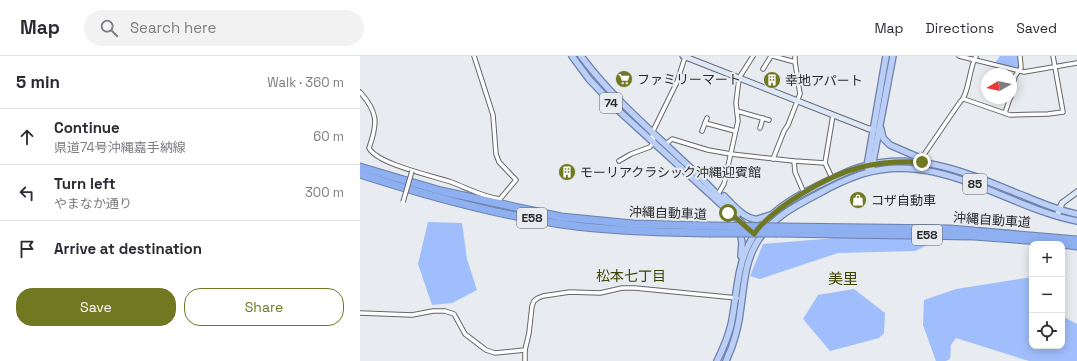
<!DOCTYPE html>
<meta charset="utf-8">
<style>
:root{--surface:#fff;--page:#f2f2f3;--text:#2b2b33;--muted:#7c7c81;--line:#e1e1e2;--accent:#717822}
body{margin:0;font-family:"Space Grotesk","Noto Sans JP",sans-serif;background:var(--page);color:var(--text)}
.controls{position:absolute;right:12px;bottom:12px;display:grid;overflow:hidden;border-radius:8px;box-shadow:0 2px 10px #0003}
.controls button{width:36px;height:36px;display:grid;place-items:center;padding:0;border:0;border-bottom:1px solid var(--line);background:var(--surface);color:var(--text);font:20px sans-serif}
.compass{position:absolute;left:621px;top:12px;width:36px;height:36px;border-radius:50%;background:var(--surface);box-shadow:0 2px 10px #0003;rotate:261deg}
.stop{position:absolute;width:12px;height:12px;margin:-9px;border:3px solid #717822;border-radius:50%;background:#fff}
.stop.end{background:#717822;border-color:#fff;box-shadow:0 1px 4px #0008}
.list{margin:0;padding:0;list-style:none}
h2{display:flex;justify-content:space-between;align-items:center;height:52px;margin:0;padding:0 16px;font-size:17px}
h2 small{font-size:13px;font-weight:400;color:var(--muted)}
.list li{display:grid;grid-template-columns:26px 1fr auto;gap:12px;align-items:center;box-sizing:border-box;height:56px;padding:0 16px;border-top:1px solid var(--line)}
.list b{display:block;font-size:15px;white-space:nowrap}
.list p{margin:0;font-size:13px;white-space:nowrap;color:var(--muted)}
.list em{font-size:13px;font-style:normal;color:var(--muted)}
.actions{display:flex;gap:8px;padding:12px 16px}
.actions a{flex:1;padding:9px 0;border:1px solid var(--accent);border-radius:16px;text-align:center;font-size:14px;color:var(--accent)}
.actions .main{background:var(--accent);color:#fff}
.icon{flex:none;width:22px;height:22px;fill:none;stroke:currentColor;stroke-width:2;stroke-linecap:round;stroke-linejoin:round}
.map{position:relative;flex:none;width:717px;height:305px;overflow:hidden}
header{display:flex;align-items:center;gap:24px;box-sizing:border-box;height:56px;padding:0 20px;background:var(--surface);border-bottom:1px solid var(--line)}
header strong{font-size:19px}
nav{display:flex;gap:22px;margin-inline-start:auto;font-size:14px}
.search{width:280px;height:36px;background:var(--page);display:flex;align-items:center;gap:10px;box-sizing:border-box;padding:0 14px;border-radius:22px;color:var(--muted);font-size:15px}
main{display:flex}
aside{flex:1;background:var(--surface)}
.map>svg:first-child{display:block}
</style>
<header>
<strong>Map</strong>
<div class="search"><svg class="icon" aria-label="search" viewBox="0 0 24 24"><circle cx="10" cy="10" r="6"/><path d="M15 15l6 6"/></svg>Search here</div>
<nav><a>Map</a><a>Directions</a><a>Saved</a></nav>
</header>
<main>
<aside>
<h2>5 min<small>Walk · 360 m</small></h2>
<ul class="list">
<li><svg class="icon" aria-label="ahead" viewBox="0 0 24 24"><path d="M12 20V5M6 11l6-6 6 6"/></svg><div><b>Continue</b><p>県道74号沖縄嘉手納線</p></div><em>60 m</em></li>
<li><svg class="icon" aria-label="left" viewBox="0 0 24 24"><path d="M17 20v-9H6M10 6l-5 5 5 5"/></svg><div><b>Turn left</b><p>やまなか通り</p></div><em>300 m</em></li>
<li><svg class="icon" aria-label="arrive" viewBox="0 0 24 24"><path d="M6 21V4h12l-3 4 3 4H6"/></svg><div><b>Arrive at destination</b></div></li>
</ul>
<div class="actions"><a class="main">Save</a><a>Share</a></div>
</aside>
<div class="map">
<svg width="717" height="305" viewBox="0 0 717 305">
<rect width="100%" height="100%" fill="#e8ebef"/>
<g fill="#a0befb">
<path d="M640 0H660V15L634 9Z"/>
<path d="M68 166 102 167 107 203 117 234 92 247 72 249 58 208Z"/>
<path d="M487 181 578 184 555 195 478 197 400 223 390 220 403 188Z"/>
<path d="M672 221V290H702V260L717 268V305H669L596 282 591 289 590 303 586 305H576L563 269 564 244 596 233Z"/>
<path d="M494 233 525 257 524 277 519 282 470 295 443 263 458 239Z"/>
</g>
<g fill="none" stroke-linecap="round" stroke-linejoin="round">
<g stroke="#646669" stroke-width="5.5">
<g id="street">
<path d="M413 0 435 6"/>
<path d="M599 0 664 16 717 7"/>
<path d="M403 13 411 0"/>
<path d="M0 36C18 56 18 67 9 92 17 108 73 120 91 126 107 132 123 141 140 143L156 124 139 106 136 98 133 59 114 0"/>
<path d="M651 41 655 20 661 12 660 0"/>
<path d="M604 43 650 59 688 58 703 56 693 0"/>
<path d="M377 55 409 64"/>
<path d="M645 57 650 42"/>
<path d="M345 67 375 75"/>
<path d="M400 72 403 62"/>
<path d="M342 75 347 62"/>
<path d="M306 88 312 83 348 94 371 98 434 105 465 107"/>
<path d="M413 103 424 75 428 69 440 38 435 6V0"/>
<path d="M563 103V100L600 46C609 39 609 12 616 0"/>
<path d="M259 105 271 98 290 91 294 86 292 77 317 26 325 1"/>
<path d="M434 105 435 116 444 137"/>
<path d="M472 122 465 107 473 59"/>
<path d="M358 138 364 128 378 65 376 47 379 22 393 0"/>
<path d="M0 257 52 259 73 255H85L94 258 105 278 126 294 135 297 165 294"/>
<path d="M165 305V294L169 277 172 250 174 245 178 242 183 240 210 236 240 237 262 232H275L377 242"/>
</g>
</g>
<g stroke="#646669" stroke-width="7">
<g id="secondary">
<path d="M323 0 509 73H514"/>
<path d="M697 160 702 147 717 136"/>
</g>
</g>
<g stroke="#6b80ab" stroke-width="8">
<g id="primary">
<path d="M212 0 229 23 258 54 387 172"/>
<path d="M221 0C250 39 286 70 321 103 341 121 359 140 377 159"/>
<path d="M521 73 523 82 530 89 567 105"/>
<path d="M512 111 533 0"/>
<path d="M508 113 507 110 526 0"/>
<path d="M364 140C372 148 386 165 398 163 402 162 406 160 411 159"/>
<path d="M380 175 382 187 381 200"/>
<path d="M357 305C363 293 368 281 371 269 377 241 376 212 390 186 403 160 430 143 455 131 470 124 484 116 500 111 556 95 603 115 654 136 675 144 695 154 717 158"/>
<path d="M366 305C374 288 379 269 381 250 384 229 385 207 396 188 410 163 433 151 458 138 472 130 487 123 502 118 579 94 645 151 717 165"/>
</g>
</g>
<g stroke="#6b80ab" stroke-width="9">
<g id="highway">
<path d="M0 111 81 135 201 161 273 168 349 170"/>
<path d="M0 118C65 139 133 158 201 168 250 175 299 176 349 177"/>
<path d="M420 171 590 173 717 184"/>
<path d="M417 177 614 180 680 185 717 190"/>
</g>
</g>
<use href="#street" stroke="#fff" stroke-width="3.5"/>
<use href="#secondary" stroke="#dde7fa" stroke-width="5"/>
<use href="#primary" stroke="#bbcff6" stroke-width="5.5"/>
<use href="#highway" stroke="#8eaff0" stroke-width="7"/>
<g stroke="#646669" stroke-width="5.5" stroke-linecap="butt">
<path id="street-bridge" d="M43 146 52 115"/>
</g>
<g stroke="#6b80ab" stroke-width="9" stroke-linecap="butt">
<g id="highway-bridge">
<path d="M349 170 420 171"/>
<path d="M349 177H417"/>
</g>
</g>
<use href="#street-bridge" stroke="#fff" stroke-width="3.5"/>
<use href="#highway-bridge" stroke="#8eaff0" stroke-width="7"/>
</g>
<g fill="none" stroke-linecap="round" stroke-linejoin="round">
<path stroke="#717822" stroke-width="5" d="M368 157 367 154 394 178C414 150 467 120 501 111 521 106 542 105 562 106"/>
</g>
<defs>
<g id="supermarket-disc" transform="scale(0.9)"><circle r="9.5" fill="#717822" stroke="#e8ebef"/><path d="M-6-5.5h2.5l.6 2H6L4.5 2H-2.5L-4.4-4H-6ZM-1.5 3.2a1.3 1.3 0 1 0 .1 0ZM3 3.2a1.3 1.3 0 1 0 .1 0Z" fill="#fff"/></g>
<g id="building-disc" transform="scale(0.9)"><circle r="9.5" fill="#717822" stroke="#e8ebef"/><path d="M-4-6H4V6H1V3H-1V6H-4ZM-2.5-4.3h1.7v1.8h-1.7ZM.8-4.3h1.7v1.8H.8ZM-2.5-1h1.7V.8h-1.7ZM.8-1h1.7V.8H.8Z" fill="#fff"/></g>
<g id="shop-disc" transform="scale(0.9)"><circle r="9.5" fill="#717822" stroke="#e8ebef"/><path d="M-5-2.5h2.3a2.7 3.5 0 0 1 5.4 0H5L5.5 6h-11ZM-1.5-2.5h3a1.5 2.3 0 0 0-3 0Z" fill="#fff"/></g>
</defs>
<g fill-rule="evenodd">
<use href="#supermarket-disc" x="264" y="23"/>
<use href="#building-disc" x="412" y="24"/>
<use href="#building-disc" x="207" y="116"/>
<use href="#shop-disc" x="498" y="144"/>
</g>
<g text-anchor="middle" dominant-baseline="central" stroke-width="4" stroke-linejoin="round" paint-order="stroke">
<g fill="#e8ebef" stroke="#636466" stroke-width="1">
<rect x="240" y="37" width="22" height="20" rx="3"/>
<rect x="603" y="118" width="24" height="20" rx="3"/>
<rect x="157" y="152" width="30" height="20" rx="3"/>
<rect x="552" y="169" width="30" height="20" rx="3"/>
</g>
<g font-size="12" font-weight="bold" fill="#2a2a2c">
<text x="251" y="47">74</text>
<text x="615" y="128">85</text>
<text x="172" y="162">E58</text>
<text x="567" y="179">E58</text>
</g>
<g font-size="13" fill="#2a2a2c" stroke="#e8ebef" text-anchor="start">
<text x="277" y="23">ファミリーマート</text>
<text x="425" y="24">幸地アパート</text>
<text x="220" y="116">モーリアクラシック沖縄迎賓館</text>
<text x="511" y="144">コザ自動車</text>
</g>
<g font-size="13" fill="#2a2a2c" stroke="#e8ebef">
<text transform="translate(308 157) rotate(2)">沖縄自動車道</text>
<text transform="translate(632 164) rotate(4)">沖縄自動車道</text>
</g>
<g font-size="14" fill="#3c4000" stroke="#e8ebef">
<text x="271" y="220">松本七丁目</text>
</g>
<g font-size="15" fill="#3c4000" stroke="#e8ebef">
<text x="483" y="222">美里</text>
</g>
</g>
</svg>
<div class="controls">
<button>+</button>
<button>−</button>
<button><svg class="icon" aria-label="locate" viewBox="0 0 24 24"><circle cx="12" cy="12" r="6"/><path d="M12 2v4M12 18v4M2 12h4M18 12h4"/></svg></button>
</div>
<svg class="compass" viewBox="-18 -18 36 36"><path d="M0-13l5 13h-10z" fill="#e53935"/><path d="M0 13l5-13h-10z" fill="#7c7c81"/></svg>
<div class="stop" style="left:368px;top:157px"></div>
<div class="stop end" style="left:562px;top:106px"></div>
</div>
</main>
